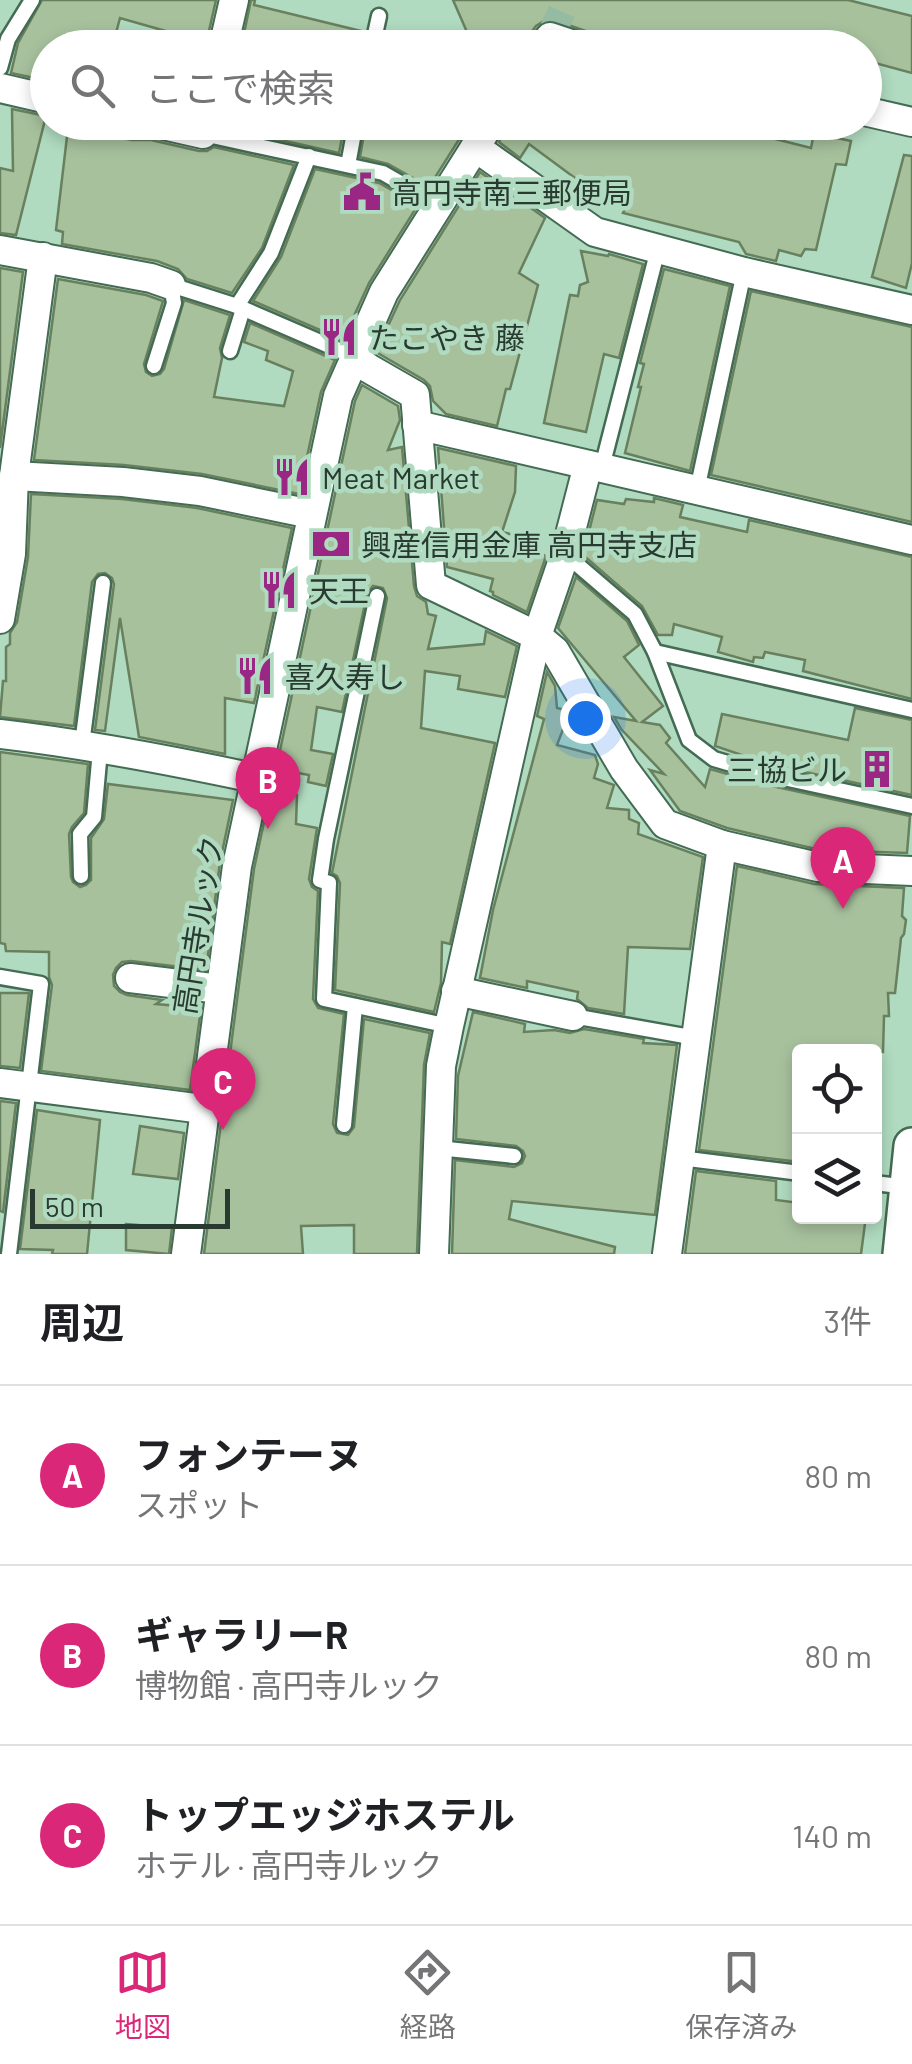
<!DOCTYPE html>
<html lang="ja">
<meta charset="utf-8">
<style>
:root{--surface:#fff;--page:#f2f2f2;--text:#202124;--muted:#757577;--line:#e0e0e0;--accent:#db2777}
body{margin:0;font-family:Barlow,"Noto Sans JP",sans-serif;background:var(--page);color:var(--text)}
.controls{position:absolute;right:30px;bottom:30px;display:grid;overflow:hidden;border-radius:10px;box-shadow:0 5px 15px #0003}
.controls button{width:90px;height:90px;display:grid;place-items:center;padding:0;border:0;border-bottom:2px solid var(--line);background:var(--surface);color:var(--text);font:50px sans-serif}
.scale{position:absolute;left:30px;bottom:25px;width:200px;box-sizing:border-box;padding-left:10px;border:5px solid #293b30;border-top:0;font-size:28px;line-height:35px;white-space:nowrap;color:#293b30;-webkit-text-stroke:8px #b0dbc0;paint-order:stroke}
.you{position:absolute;left:585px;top:718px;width:35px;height:35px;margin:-25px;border:8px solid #fff;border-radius:50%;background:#1a73e8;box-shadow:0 0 0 15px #1a73e833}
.badge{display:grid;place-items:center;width:65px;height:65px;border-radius:50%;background:var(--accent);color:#fff;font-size:32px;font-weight:700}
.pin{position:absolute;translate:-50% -82px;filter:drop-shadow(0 2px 5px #0008)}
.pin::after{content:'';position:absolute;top:52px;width:35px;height:30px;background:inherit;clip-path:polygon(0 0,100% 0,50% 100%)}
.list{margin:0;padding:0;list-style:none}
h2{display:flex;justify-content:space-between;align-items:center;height:130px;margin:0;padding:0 40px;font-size:42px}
h2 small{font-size:32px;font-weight:400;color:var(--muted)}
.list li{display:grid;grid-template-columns:65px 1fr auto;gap:30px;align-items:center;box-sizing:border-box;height:180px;padding:0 40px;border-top:2px solid var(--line)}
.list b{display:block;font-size:38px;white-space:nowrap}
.list p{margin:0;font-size:32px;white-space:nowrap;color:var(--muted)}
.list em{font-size:32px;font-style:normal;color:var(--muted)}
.icon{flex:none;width:55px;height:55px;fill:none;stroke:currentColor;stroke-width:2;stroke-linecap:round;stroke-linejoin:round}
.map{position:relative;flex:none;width:912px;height:1254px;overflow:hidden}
.search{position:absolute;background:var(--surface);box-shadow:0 5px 15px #0003;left:30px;right:30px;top:30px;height:110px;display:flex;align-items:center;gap:25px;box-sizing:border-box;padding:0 35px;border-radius:55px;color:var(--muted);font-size:38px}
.sheet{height:670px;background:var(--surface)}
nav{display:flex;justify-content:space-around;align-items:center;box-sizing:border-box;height:140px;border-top:2px solid var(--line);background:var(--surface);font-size:28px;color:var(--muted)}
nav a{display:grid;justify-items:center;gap:5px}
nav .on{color:var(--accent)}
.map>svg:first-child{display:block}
</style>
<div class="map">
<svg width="912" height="1254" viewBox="0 0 912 1254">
<rect width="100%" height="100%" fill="#b0dbc0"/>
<g fill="#a7c19d" stroke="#68805e" stroke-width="2.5">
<path d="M42 0H216L206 44 175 39 176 34 120 18 112 48H48V81L11 73 18 43Z"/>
<path d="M251 0H255L254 5 365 32 362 48H241Z"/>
<path d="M453 0H848L912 16V73L864 60V48H623L599 41 589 32 554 20 544 21 536 26 527 38 524 48H474Z"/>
<path d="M12 109 46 116 16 235 0 233V168L13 171Z"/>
<path d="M223 122H345L339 153 223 127Z"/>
<path d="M366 122H470L429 187 388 164 360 157Z"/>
<path d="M508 122H729L728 127 811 148 814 133 851 141 846 165 836 164 816 250 805 249 801 256 779 250 776 261 746 254 739 242 623 213 625 209 597 189 594 192 529 144 520 158 499 142Z"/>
<path d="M68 128 132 140H151L199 151H207L214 147 294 165 262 248 232 293 187 279 178 269 157 261 62 244 63 232 56 230Z"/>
<path d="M904 155 912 156V263L906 288 872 277Z"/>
<path d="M315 169 379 183 418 205 369 283 343 340 253 301 281 257Z"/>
<path d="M480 172 545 218 519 273 538 285 510 389H506L497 426 446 414 433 401 430 386 424 380 376 352 400 300Z"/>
<path d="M581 251 608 256 609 254 643 264 619 358 604 354 586 432 544 423 570 295 578 296 580 285 588 282Z"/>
<path d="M0 268 23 272 0 448Z"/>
<path d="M664 269 730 286 690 471 625 453 641 387H638L644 364 640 363Z"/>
<path d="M58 279 146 295 163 301 144 364 146 372 152 376 160 374 164 369 184 300 230 315 220 348 222 358 214 397 284 406 293 371 266 360 268 351 244 342 250 323 335 360 321 392 299 494 202 474 124 465 34 460Z"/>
<path d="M751 291 912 327V522L711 475Z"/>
<path d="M362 385 398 406 400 420 388 450 402 447 414 586 417 596 426 602 428 614 436 616 428 649 484 644 486 631 517 646 505 697 458 689 460 676 425 671 421 728 495 743 450 944 442 942 441 983 434 1012 335 990 340 883 337 876 332 873 387 598 383 588 373 586 367 594 342 712 317 707 311 750 333 754 326 786 308 782 309 775 276 769 355 401Z"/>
<path d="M438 448 516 466 515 492 502 532 519 536 518 541 546 556 527 612 493 595V592L490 591 493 579 447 567Z"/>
<path d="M31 494 122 499 197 508 292 528 254 703 225 698V754L139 737 120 618 105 731 95 730 114 584 112 578 105 573 98 574 92 582 74 726 0 717 3 681H6V647L10 644V633L17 622 28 557Z"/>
<path d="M654 498 683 505 680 517 747 532 749 520 912 557V699L803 671 805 660 765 652 763 658 754 657 753 662 718 652 722 637 674 624 672 635H658L642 606 583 555 597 500 624 504 626 499 654 502Z"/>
<path d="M576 577 627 621 639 645 624 657 663 706 642 722 660 725 670 738 666 743 705 787 710 769 763 784 910 816 907 853 820 850 727 828 680 811 650 770 664 774 621 729 614 717 636 721 558 628Z"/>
<path d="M547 672 555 686 557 708 570 711 557 745 595 755 598 764 594 778 614 785 607 808 629 810V819L639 823 638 834 703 857 690 949 628 947 624 1014 588 1008 577 999 578 992 527 981V988L480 978 493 910 544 719 537 716Z"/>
<path d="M855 708 912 720V795L768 764 715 746 722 714 848 740Z"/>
<path d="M0 752 88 764 84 813 72 827 69 834 71 877 73 882 80 887 86 885 91 880V838L104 819 108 784 233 800 220 862 206 970 131 961 122 962 116 968 113 975 114 986 120 992 127 995 162 1000 156 1004 201 1008 190 1090 41 1071 52 985 49 977V952L6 951 5 944 0 943Z"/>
<path d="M270 794 297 795 296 824 317 828 309 879 312 887 318 891 313 999 318 1008 344 1014 333 1124 337 1133 348 1135 354 1127 364 1019 430 1033 424 1065 417 1254H354V1225L301 1226 303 1254H204L254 869Z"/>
<path d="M737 866 814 884 904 888 902 916 906 920 904 934 901 938 895 993H888L889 1016H884L883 1052H800V1162L699 1150Z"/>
<path d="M0 993H29L20 1068 0 1066Z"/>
<path d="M473 1012 525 1024 524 1032 554 1030 570 1033 584 1029 644 1039 643 1043 677 1045 655 1215 512 1201 509 1219 615 1247 614 1254H452L455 1160 514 1167 522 1163 525 1156 523 1151 516 1146 456 1139 458 1076Z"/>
<path d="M0 1101 16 1103 3 1212 0 1211Z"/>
<path d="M37 1110 100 1120 87 1254H52L53 1250 20 1249Z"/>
<path d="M140 1126 184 1133 178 1179 133 1174Z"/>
<path d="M696 1171 776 1181V1200L800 1203V1216H866L861 1254H685Z"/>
<path d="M126 1224 172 1228 169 1254 126 1250Z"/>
</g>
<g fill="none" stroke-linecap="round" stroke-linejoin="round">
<path stroke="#95bba3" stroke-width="28" stroke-dasharray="28 14" stroke-linecap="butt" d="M550 37 567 0"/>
<g stroke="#446b53" stroke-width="19">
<g id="service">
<path d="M372 48 379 16"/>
<path d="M0 68 8 39 32 0"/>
<path d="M203 134 383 173 437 204"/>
<path d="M348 165 356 122"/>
<path d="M237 306 271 253 309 156"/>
<path d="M230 351 243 309"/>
<path d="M154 366 174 303 171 285 237 306 355 357"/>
<path d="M602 467 658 249"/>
<path d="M697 490 744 272"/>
<path d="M565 554 635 614 655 652 689 740 714 759 765 774 912 806"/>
<path d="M377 596 326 839 320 880 329 883 324 999 449 1026"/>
<path d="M655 652 912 710"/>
<path d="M82 744 103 583"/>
<path d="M81 876 80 834 94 817 100 750"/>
<path d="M0 977 41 984 9 1254"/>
<path d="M573 1016 696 1038"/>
<path d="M344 1125 355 1006"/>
<path d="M438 1148 514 1156"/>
<path d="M680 1158 800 1173"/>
<path d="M874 1183 908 1187"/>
</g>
</g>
<g stroke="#446b53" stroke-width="32">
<g id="minor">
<path d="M223 48 234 0"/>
<path d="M541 48 550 37 583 48"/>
<path d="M0 88 48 99"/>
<path d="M864 111 912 122"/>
<path d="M150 122 203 134 206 122"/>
<path d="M475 147 595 232 744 272 912 310"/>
<path d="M0 250 151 278 171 285"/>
<path d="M355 357 368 368 415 395 431 585 537 636 555 651 624 769 665 824 722 845 818 867 912 871"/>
<path d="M417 425 912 540"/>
<path d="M14 476 123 482 200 491 311 514"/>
<path d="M0 619 11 554 14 476 43 257"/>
<path d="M0 734C86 744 169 760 254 778"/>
<path d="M130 978 220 989"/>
<path d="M456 991 573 1016"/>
<path d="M0 1083 203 1109"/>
<path d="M186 1254 237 866 338 396 384 292 491 122"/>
<path d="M434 1254 441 1066 449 1026 537 636 565 554 588 465"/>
<path d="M667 1254 722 845"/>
</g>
</g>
<g stroke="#446b53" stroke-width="40">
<path id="tertiary" d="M901 1254 912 1146"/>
</g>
<use href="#service" stroke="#fff" stroke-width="14"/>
<use href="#minor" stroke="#fff" stroke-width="28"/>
<use href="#tertiary" stroke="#fff" stroke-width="35"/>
</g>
<defs>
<g id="civic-bare" transform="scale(3)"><path d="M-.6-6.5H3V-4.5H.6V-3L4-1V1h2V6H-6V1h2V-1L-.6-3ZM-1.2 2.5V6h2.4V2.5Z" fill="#9a2783" stroke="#b0dbc0" stroke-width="2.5" paint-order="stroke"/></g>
<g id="restaurant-bare" transform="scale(3)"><path d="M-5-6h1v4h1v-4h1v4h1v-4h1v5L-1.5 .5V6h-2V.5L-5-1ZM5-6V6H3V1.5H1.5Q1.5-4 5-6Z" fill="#9a2783" stroke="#b0dbc0" stroke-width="2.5" paint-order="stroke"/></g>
<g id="bank-bare" transform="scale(3)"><path d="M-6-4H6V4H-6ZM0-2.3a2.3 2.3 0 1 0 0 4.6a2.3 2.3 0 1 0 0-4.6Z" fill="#9a2783" stroke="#b0dbc0" stroke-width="2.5" paint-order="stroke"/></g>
<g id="building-bare" transform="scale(3)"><path d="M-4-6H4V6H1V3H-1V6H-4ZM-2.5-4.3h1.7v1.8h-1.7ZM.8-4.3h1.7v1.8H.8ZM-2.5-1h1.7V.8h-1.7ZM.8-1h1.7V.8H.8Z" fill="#9a2783" stroke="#b0dbc0" stroke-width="2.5" paint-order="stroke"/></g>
</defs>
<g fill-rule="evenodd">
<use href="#civic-bare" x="362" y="192"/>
<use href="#restaurant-bare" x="339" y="337"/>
<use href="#restaurant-bare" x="292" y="477"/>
<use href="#bank-bare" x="331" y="544"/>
<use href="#restaurant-bare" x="279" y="590"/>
<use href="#restaurant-bare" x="255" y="676"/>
<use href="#building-bare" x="877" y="769"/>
</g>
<g text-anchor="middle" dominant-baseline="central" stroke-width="9" stroke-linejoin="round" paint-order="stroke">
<g font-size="30" fill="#293b30" stroke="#b0dbc0" text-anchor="start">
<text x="392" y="192">高円寺南三郵便局</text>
<text x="369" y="337">たこやき 藤</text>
<text x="322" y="477">Meat Market</text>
<text x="361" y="544">興産信用金庫 高円寺支店</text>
<text x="309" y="590">天王</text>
<text x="285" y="676">喜久寿し</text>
<text x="847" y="769" text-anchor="end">三協ビル</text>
</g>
<g font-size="30" fill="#293b30" stroke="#b0dbc0">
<text transform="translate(197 925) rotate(-81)">高円寺ルック</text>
</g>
</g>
</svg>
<div class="controls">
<button><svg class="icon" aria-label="locate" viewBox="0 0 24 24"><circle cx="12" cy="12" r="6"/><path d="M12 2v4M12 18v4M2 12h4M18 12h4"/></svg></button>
<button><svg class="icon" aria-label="layers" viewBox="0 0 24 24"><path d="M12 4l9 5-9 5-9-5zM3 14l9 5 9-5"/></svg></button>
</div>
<div class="scale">50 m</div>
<div class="you"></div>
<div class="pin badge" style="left:843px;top:909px">A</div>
<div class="pin badge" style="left:268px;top:829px">B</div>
<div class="pin badge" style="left:223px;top:1130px">C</div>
<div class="search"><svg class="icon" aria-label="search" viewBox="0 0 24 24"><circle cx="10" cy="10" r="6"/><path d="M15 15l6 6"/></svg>ここで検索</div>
</div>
<section class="sheet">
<h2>周辺<small>3件</small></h2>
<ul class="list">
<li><span class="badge">A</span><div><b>フォンテーヌ</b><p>スポット</p></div><em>80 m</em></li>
<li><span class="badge">B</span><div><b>ギャラリーR</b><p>博物館 · 高円寺ルック</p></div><em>80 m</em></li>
<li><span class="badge">C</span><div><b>トップエッジホステル</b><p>ホテル · 高円寺ルック</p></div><em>140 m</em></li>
</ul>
</section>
<nav>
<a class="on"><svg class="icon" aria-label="map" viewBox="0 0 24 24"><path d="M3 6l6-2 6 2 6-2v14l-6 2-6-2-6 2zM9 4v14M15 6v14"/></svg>地図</a>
<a><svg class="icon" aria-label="directions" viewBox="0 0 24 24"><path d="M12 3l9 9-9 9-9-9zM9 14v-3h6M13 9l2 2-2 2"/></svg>経路</a>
<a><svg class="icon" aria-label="saved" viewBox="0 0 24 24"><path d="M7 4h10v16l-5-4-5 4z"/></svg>保存済み</a>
</nav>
